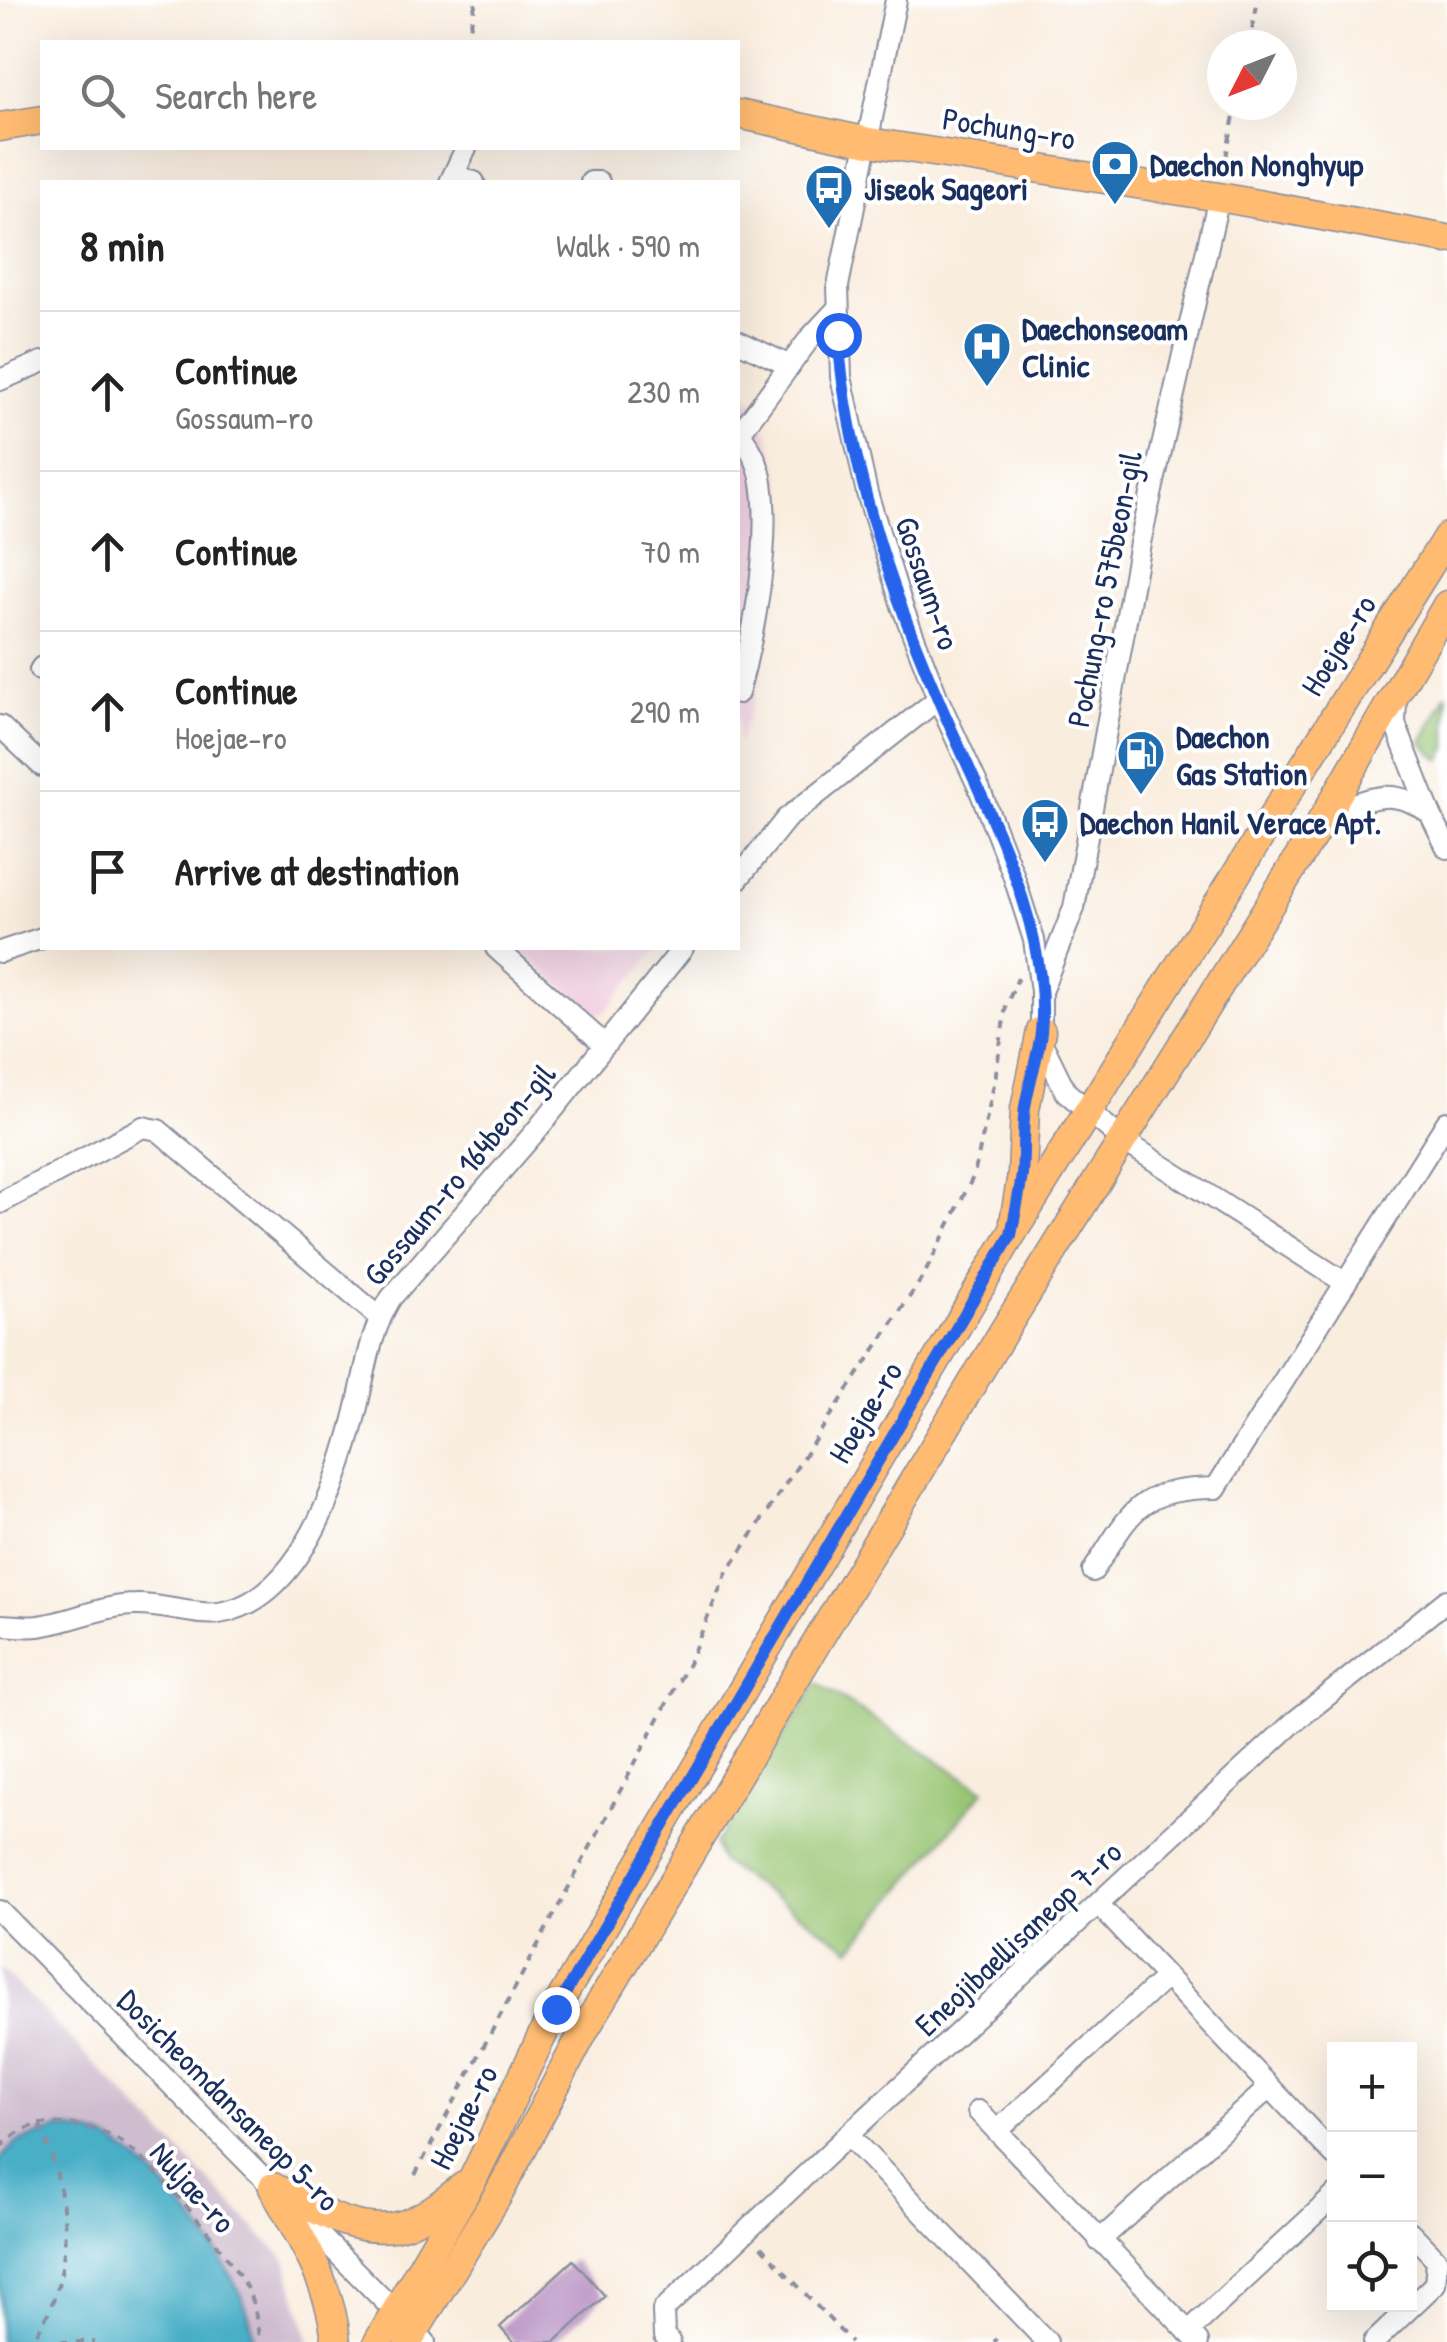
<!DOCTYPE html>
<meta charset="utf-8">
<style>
:root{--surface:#fff;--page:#f2f2f2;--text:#222;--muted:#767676;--line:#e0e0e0}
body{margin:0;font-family:"Patrick Hand",sans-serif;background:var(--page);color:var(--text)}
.controls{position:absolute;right:30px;bottom:30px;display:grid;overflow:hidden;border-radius:0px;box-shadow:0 10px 40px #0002}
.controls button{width:90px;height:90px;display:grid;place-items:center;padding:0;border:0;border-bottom:2px solid var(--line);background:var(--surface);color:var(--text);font:50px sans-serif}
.compass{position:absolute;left:1207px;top:30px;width:90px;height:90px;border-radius:50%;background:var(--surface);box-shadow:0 10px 40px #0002;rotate:228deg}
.stop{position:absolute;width:30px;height:30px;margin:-22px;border:8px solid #2563eb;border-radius:50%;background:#fff}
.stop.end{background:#2563eb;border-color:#fff;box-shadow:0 2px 10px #0008}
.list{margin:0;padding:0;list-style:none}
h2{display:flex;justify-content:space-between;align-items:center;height:130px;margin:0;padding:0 40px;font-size:42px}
h2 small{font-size:32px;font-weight:400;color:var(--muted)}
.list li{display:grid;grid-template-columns:65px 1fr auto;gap:30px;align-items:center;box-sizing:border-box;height:160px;padding:0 40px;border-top:2px solid var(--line)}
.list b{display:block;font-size:38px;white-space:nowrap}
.list p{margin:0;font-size:32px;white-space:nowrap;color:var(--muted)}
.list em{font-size:32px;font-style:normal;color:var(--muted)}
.icon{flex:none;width:55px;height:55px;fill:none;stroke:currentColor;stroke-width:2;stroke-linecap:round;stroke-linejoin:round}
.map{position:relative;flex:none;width:1447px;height:2342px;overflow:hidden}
.search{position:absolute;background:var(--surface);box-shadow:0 10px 40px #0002;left:40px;top:40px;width:700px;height:110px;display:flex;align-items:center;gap:25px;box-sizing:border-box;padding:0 35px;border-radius:0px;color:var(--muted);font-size:38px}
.panel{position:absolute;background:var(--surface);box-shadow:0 10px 40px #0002;left:40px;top:180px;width:700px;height:770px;border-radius:0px}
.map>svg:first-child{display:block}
</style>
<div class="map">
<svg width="1447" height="2342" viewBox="0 0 1447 2342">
<rect width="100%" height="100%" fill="#fff"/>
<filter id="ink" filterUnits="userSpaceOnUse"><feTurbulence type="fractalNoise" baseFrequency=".01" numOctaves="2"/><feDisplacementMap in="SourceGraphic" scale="20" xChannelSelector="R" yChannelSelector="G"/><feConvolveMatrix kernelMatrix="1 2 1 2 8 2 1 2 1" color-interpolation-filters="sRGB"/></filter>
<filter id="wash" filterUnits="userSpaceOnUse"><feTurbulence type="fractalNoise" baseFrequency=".0048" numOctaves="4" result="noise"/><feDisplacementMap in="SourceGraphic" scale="40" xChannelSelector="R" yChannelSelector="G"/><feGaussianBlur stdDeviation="2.25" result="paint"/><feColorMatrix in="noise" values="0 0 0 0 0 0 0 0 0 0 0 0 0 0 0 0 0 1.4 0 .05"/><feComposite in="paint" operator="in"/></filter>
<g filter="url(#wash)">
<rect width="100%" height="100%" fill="#f9edde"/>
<g fill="#f2cfe1">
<path d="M738 395 752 399 769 437 783 490 779 557 768 633 755 695 738 744Z"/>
<path d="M517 948H658L605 1012 596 1014Z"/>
</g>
<path fill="#cfbdcf" d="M0 1967 286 2260 310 2342H0Z"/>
<g fill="#99c573" stroke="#5a7a68" stroke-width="2.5">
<path d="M1447 693V748L1440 760 1422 742Z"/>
<path d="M817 1683 984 1790 851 1949 721 1862 715 1844Z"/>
</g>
<path fill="#48afc7" stroke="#326f92" stroke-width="2.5" d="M61 2128C82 2131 102 2135 120 2147 167 2178 254 2285 253 2342H0V2159L17 2142Z"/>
<g id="blocks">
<path fill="#bf9bc9" d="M573 2260 605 2296 555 2342H513L500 2327Z"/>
</g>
</g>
<g filter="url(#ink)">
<use href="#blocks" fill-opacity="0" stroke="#8a8e9e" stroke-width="2.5"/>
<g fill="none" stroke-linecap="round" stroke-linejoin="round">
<g stroke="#8a8e9e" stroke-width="24">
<g id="minor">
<path d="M896 0 838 286 841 377 867 493 902 606 938 699 979 788 1013 874 1034 940 1041 991V1041L1066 1092 1124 1141 1344 1282"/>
<path d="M454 175 474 182"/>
<path d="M450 182 466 148"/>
<path d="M591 182H599"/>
<path d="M738 341 790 366"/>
<path d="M0 380 42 362"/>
<path d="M40 670 42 667"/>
<path d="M738 693C754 637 771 541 762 483 759 463 751 449 740 433L810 338 838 308"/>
<path d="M0 726 42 766"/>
<path d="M1430 813 1447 848"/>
<path d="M1326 814C1368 801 1389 783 1430 813L1395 724 1396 699"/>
<path d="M738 879 786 819 938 699"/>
<path d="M496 948 605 1045"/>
<path d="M0 952 42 938"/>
<path d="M1042 989 1074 908 1140 543 1219 197"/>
<path d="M0 1203 143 1127 158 1130 379 1317"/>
<path d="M1093 1571C1133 1510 1137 1489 1216 1488L1447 1122"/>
<path d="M0 1625C12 1625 26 1628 38 1626 71 1622 102 1605 136 1605 161 1604 196 1616 219 1613 302 1600 340 1478 357 1407 366 1369 370 1332 391 1298L536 1131 683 948"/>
<path d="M1099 1905 1334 2155"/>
<path d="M0 1911 425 2342"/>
<path d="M978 2111 1198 2342"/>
<path d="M997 2131 1165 1978"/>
<path d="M1099 2241 1270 2087"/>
<path d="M1188 2332 1334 2196"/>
<path d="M670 2342 664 2336 663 2310 848 2135"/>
<path d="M1047 2342 848 2135 1294 1722 1447 1600"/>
<path d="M1374 2342 1435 2284 1437 2260 1410 2232"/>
</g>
</g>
<g stroke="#8a8e9e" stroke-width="31">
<g id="major">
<path d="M738 114 869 142 1219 197 1447 239"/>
<path d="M0 127 42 120"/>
<path d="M1014 1222 1022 1174 1025 1109 1041 1031"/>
<path d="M273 2187C311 2207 360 2239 405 2224 427 2216 446 2200 464 2186"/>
<path d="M273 2188C300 2235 332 2287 336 2342"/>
<path d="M378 2342 473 2179 555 2009 865 1481 1011 1235 1447 537"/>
<path d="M408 2342 498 2195 585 2029 1003 1332 1326 814 1447 605"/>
</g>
</g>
<g stroke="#8a8e9e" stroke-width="4" stroke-dasharray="8 8" stroke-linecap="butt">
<path d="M467 42 476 0"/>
<path d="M1249 45 1258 0"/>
<path d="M1223 173 1236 105"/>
<path d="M39 2124C66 2122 91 2126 115 2138 147 2155 231 2255 247 2289 255 2305 258 2325 259 2342"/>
<path d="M0 2147 20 2131 39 2124C71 2195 78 2276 31 2342"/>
<path d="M415 2175 690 1660 726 1574 924 1275 974 1175 995 1080 1006 1006 1018 978"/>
<path d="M761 2247 851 2342"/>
<path d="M44 2342H94"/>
<path d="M994 2342 997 2339"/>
</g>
<use href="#minor" stroke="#fff" stroke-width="20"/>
<use href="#major" stroke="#ffbb71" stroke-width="28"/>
</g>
</g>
<g fill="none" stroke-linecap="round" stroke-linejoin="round" filter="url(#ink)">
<path stroke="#2563eb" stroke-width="12" d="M556 2009 1011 1235C1015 1215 1019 1195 1022 1175 1024 1152 1022 1129 1025 1107 1029 1082 1038 1057 1041 1032 1044 1003 1040 969 1034 941 1016 858 972 779 939 701 889 586 847 460 838 335"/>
</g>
<defs>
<g id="bank-pin" transform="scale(2.5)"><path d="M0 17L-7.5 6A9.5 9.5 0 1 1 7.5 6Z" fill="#1f6fb2" stroke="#fff"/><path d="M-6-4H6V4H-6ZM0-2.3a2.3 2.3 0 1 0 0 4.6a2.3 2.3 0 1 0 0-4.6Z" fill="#fff"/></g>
<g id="bus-pin" transform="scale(2.5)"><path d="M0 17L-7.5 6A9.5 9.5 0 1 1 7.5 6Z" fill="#1f6fb2" stroke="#fff"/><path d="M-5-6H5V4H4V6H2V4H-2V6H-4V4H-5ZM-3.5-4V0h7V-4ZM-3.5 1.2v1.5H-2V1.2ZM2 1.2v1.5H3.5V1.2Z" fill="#fff"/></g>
<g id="hospital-pin" transform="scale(2.5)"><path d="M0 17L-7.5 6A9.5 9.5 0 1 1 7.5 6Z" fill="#1f6fb2" stroke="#fff"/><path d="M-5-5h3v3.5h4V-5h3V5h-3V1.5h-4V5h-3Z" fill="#fff"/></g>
<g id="fuel-pin" transform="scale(2.5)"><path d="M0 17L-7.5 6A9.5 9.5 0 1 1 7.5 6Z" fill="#1f6fb2" stroke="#fff"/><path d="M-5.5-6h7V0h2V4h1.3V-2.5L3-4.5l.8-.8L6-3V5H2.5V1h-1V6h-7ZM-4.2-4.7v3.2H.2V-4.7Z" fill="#fff"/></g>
</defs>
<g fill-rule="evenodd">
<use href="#bank-pin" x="1115" y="164"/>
<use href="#bus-pin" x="829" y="188"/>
<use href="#hospital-pin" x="987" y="346"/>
<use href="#fuel-pin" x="1141" y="754"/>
<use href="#bus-pin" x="1045" y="822"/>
</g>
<g text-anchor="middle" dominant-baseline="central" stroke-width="8" stroke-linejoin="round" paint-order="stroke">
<g font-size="32" fill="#1b2f5e" stroke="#fff">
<text transform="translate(1009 128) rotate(9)">Pochung-ro</text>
<text transform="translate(928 583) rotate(71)">Gossaum-ro</text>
<text transform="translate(1104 589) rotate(-79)">Pochung-ro 575beon-gil</text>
<text transform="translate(1338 645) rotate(-58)">Hoejae-ro</text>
<text transform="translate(459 1174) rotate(-50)">Gossaum-ro 164beon-gil</text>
<text transform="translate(865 1412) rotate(-59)">Hoejae-ro</text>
<text transform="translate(1018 1938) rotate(-43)">Eneojibaellisaneop 7-ro</text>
<text transform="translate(229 2100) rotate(45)">Dosicheomdansaneop 5-ro</text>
<text transform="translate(463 2117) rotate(-63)">Hoejae-ro</text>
<text transform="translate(193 2187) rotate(48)">Nuljae-ro</text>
</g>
<g font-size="32" font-weight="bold" fill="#1b2f5e" stroke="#fff" text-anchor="start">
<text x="1150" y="164">Daechon Nonghyup</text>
<text x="864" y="188">Jiseok Sageori</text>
<text x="1022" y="328">Daechonseoam<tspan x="1022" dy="37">Clinic</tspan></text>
<text x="1176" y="736">Daechon<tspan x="1176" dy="37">Gas Station</tspan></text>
<text x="1080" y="822">Daechon Hanil Verace Apt.</text>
</g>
</g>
</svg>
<div class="controls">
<button>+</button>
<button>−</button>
<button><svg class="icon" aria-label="locate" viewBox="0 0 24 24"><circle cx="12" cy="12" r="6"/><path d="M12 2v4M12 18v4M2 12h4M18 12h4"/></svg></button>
</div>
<svg class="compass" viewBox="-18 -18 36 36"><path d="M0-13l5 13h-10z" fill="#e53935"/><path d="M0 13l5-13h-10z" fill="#767676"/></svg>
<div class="stop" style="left:838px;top:335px"></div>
<div class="stop end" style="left:556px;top:2009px"></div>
<div class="search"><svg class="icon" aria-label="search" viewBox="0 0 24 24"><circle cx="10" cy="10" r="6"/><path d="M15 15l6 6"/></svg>Search here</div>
<section class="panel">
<h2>8 min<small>Walk · 590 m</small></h2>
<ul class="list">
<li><svg class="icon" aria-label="ahead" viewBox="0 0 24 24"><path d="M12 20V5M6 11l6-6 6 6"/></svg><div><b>Continue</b><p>Gossaum-ro</p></div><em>230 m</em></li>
<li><svg class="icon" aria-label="ahead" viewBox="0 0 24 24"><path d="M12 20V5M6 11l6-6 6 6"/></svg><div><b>Continue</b></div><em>70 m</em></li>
<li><svg class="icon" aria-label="ahead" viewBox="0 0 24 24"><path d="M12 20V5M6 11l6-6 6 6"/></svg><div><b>Continue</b><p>Hoejae-ro</p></div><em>290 m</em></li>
<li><svg class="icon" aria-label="arrive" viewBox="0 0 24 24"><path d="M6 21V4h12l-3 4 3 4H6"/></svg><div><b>Arrive at destination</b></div></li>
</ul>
</section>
</div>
